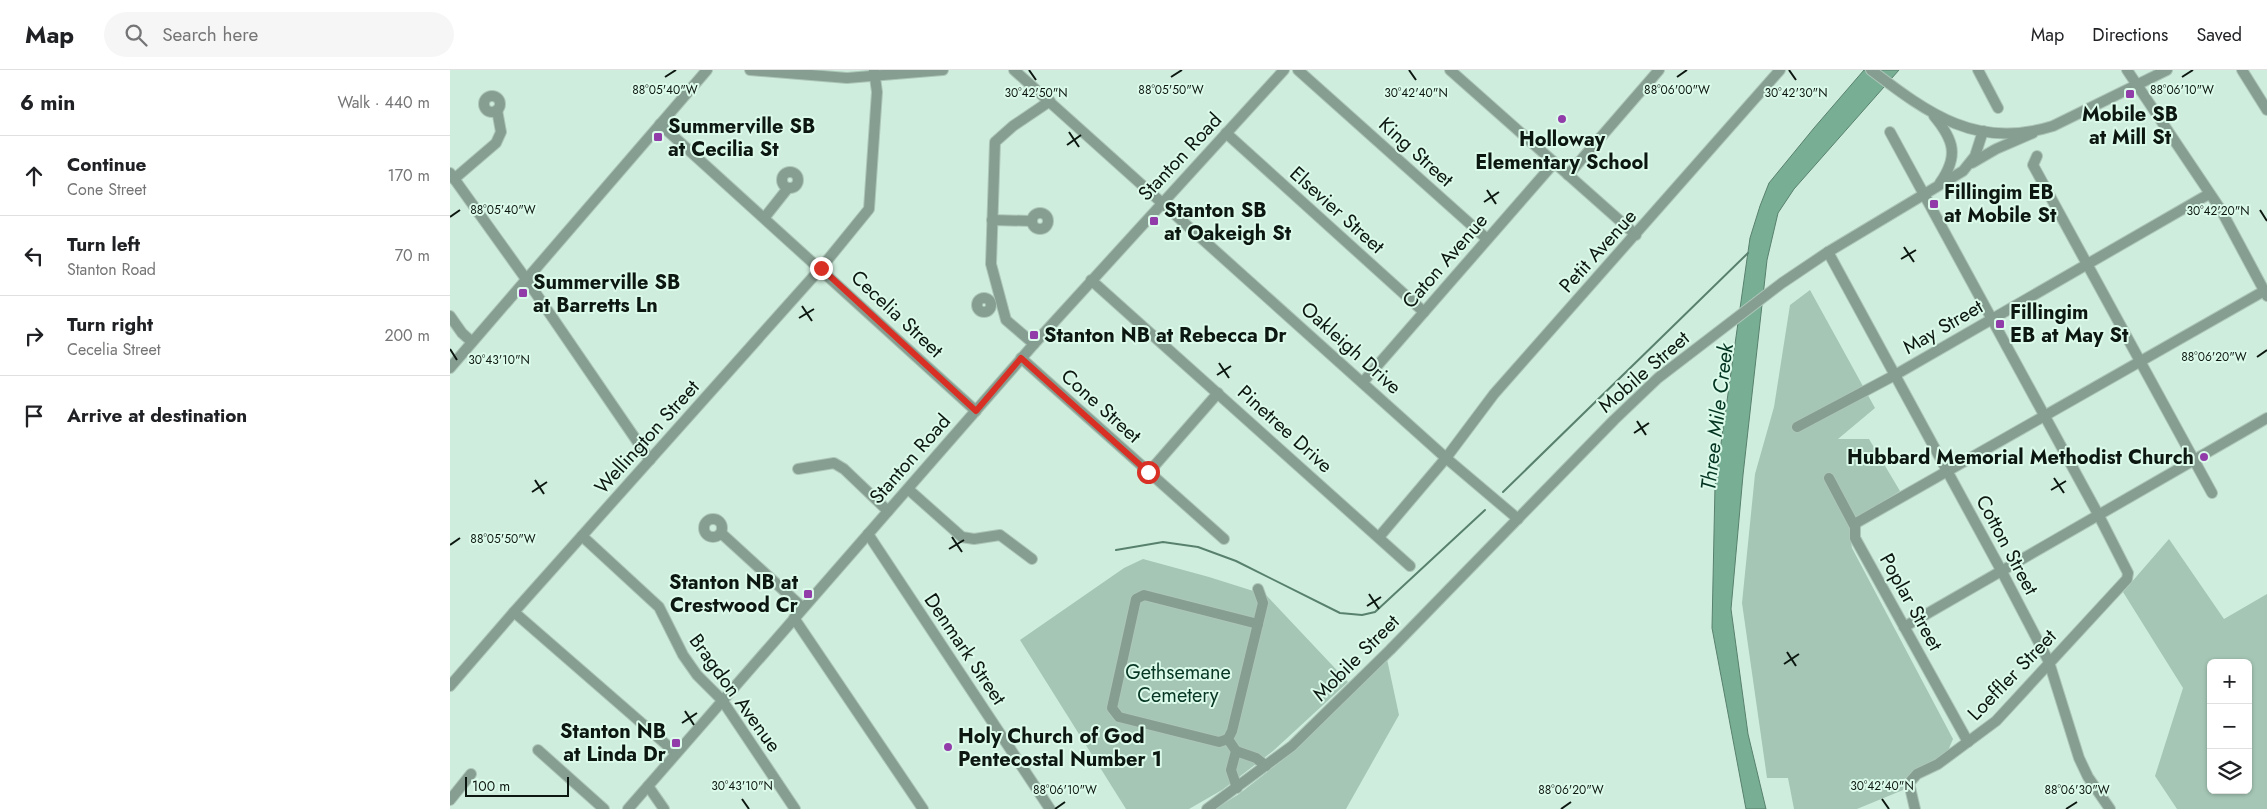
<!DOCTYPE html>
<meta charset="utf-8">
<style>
:root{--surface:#fff;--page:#f6f6f6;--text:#202124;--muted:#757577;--line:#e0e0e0}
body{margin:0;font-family:Jost,sans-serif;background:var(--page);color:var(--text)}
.controls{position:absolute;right:15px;bottom:15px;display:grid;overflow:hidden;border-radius:8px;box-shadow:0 1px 4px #0004}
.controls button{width:45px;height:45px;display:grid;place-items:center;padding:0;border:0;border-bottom:1px solid var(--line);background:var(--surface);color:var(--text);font:25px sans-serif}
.scale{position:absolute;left:15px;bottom:12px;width:104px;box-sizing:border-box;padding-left:5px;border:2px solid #0c1711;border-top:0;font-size:14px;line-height:18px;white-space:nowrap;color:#0c1711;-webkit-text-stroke:4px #dcfaea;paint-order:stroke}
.stop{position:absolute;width:15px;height:15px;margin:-11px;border:4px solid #d93025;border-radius:50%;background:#fff}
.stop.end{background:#d93025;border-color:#fff;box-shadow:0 1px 5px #0008}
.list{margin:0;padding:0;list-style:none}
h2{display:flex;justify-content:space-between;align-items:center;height:65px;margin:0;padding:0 20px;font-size:21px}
h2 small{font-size:16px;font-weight:400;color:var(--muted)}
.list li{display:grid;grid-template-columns:32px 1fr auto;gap:15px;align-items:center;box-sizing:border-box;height:80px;padding:0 20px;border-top:1px solid var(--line)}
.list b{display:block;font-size:19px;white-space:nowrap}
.list p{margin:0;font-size:16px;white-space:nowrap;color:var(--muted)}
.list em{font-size:16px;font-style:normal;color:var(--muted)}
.icon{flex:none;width:28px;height:28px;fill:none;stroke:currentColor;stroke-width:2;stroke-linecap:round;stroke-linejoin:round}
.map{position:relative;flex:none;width:1817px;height:739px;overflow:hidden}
header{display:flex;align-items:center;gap:30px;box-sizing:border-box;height:70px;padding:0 25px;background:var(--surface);border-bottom:1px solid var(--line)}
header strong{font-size:24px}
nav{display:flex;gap:28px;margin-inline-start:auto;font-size:18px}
.search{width:350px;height:45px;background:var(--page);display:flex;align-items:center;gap:12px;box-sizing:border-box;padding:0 18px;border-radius:28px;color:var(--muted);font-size:19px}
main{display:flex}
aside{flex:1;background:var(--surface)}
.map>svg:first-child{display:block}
</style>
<header>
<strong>Map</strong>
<div class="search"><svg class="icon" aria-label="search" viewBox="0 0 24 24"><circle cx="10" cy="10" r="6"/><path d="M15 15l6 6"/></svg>Search here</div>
<nav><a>Map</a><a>Directions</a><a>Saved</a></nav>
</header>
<main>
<aside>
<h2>6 min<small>Walk · 440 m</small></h2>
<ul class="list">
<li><svg class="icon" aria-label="ahead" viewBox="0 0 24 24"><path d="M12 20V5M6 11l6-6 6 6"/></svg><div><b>Continue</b><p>Cone Street</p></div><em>170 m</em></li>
<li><svg class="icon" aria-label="left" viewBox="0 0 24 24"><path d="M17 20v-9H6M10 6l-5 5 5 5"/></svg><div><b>Turn left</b><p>Stanton Road</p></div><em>70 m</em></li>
<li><svg class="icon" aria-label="right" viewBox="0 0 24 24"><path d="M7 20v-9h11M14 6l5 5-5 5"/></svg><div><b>Turn right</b><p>Cecelia Street</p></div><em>200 m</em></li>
<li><svg class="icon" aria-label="arrive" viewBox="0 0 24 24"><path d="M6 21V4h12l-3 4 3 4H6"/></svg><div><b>Arrive at destination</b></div></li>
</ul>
</aside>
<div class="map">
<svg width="1817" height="739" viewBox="0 0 1817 739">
<rect width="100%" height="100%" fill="#cfeddd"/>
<g fill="#a5c6b5" fill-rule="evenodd">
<path d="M1360 220 1425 338 1388 369H1419L1450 421 1406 449 1399 458 1402 478 1503 669 1497 683 1461 704 1453 720 1407 739H1344L1338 708H1317L1292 533 1305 404 1324 337 1340 235Z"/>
<path d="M1719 469 1774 549 1817 524V739H1727L1705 706 1733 618 1673 522ZM1761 593H1798V720H1761Z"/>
<path d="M693 489 759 507 816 525 898 612 823 681 772 720 739 739H676L570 570 674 498Z"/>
<path d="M937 589 949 645 896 739H765L789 724 844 681Z"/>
</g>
<path fill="#78af94" stroke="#58816d" d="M1414 0H1449L1344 119 1328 143 1317 190 1293 405 1281 539 1298 664 1316 739H1296L1262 558 1265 416 1296 196 1300 168 1310 136 1319 113 1364 58Z"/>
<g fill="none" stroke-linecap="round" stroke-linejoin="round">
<g stroke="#58816d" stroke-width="2">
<path d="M1053 422 1298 183"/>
<path d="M666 480 713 472 748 477 786 491 890 543 912 545 925 542 1035 440"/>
</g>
<g stroke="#acc6b8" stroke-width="12">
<g id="minor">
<path d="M300 0 397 8 493 0"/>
<path d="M564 0 996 388 1068 449"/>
<path d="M848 0 1037 169"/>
<path d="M1000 0 1186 165"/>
<path d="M1421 0C1479 44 1527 80 1603 56L1717 0"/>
<path d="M1528 0 1548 38"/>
<path d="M1677 0 1771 140 1817 226"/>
<path d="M1792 0 1817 40"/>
<circle cx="42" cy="34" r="8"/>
<path d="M1484 46C1504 70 1509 86 1490 113"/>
<path d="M210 54 526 341"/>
<path d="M1440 62 1648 444 1678 503 1677 509 1546 651 1488 694 1467 704 1459 713 1465 739"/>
<path d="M776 63 974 242"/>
<path d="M1587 86 1583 95 1762 423"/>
<path d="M1522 93 1546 79 1583 63"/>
<circle cx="340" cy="110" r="8"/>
<path d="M0 103 76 209 200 390"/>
<path d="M1118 105 1209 0"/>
<path d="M4 109 46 73 51 62 47 40"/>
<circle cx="590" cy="151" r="8"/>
<path d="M315 147 338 118"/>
<path d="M542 150 582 151"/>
<path d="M1378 182 1551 500 1599 592 1629 688 1638 707 1660 739"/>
<path d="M641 210 960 496"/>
<circle cx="534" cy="235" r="7"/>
<path d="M0 246 12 263 22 272"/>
<path d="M584 274 556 250 541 194 545 72 563 56 600 31"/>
<path d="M571 288 774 469"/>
<path d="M0 298 257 0"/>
<path d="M913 312 1104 93"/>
<path d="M1347 357 1445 305 1759 124"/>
<path d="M348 399 384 393 394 399 438 441"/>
<path d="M699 402 768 323"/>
<path d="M1379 408 1405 457V468L1518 672"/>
<path d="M458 419 512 467 524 469 550 465 582 489"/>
<circle cx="263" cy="458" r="9"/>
<path d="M1405 457 1406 453 1814 221"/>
<path d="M271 463 353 538"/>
<path d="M418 464 600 739"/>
<path d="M132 466 209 537 233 585 247 605 272 630 345 739"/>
<path d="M929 467 996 388 1044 324 1330 0"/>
<path d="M64 542 226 683"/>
<path d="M344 548 473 739"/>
<path d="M1454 557 1817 348"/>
<path d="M0 616 64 542 371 198 419 139 427 22 424 0"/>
<path d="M778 669 769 672 669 647 662 638 686 529 694 525 808 554"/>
<path d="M88 680 154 739"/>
<path d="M786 681 806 688 816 696"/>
<path d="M198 716 214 739"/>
<path d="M787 718 781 700 786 681 778 669 782 661 813 533 808 519"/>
<path d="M0 730 21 704"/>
<path d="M178 739 584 274 834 0"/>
<path d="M757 739 842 676 940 580 1164 350 1208 308 1332 213 1378 182 1513 101 1525 86 1533 61"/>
</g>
</g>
<use href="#minor" stroke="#869e91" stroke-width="10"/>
</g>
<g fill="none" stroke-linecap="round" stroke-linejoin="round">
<path stroke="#d93025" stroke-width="6" d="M371 198 526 341 571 288 698 402"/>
</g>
<path fill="none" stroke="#0c1711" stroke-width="2" d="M579 0 586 10M959 0 966 10M1339 0 1346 10M215 7 226 0M721 7 732 0M1227 7 1237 0M1732 7 1743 0M619 62 629 77M617 75 631 65M1037 120 1046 134M1034 132 1049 122M1810 140 1817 151M0 147 10 140M1454 177 1464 192M1451 189 1466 180M352 236 362 251M349 248 364 239M0 279 7 290M1807 287 1817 280M769 293 779 308M767 305 781 296M1187 351 1196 365M1184 363 1199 353M1604 408 1614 423M85 410 94 424M1601 420 1616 411M82 422 97 412M502 467 512 482M0 475 10 468M499 479 514 470M919 524 929 539M917 536 931 527M1337 582 1346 596M1334 594 1349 584M235 641 244 655M232 653 247 643M292 729 299 739M1432 729 1439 739M605 739 615 732M1111 739 1121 732M1616 739 1627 732"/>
<g fill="#923caa" stroke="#dcfaea" stroke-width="2">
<rect x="1675" y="19" width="10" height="10" rx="2.5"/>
<circle cx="1112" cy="49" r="5"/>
<rect x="203" y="62" width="10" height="10" rx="2.5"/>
<rect x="1479" y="129" width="10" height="10" rx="2.5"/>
<rect x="699" y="146" width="10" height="10" rx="2.5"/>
<rect x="68" y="218" width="10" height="10" rx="2.5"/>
<rect x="1545" y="249" width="10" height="10" rx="2.5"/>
<rect x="579" y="260" width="10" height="10" rx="2.5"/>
<circle cx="1754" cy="387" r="5"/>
<rect x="353" y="519" width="10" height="10" rx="2.5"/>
<rect x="221" y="668" width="10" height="10" rx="2.5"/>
<circle cx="498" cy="677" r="5"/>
</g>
<g text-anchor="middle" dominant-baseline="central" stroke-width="4" stroke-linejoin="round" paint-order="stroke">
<g font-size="20" font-weight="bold" fill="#0c1711" stroke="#dcfaea" text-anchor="start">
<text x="1680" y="44" text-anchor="middle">Mobile SB<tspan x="1680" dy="23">at Mill St</tspan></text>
<text x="218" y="56">Summerville SB<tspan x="218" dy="23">at Cecilia St</tspan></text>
<text x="1112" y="69" text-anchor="middle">Holloway<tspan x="1112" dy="23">Elementary School</tspan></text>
<text x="1494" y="122">Fillingim EB<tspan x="1494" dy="23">at Mobile St</tspan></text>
<text x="714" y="140">Stanton SB<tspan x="714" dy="23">at Oakeigh St</tspan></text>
<text x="83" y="212">Summerville SB<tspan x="83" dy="23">at Barretts Ln</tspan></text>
<text x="1560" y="242">Fillingim<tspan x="1560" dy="23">EB at May St</tspan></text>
<text x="594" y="265">Stanton NB at Rebecca Dr</text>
<text x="1744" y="387" text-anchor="end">Hubbard Memorial Methodist Church</text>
<text x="348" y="512" text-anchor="end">Stanton NB at<tspan x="348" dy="23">Crestwood Cr</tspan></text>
<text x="216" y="661" text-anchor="end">Stanton NB<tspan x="216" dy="23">at Linda Dr</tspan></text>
<text x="508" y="666">Holy Church of God<tspan x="508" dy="23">Pentecostal Number 1</tspan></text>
</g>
<g font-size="20" fill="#0c1711" stroke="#dcfaea">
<text transform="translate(966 82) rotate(42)">King Street</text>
<text transform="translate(730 87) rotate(-47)">Stanton Road</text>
<text transform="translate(887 140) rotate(42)">Elsevier Street</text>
<text transform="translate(1148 181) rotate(-48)">Petit Avenue</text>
<text transform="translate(995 191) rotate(-49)">Caton Avenue</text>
<text transform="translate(447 244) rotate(43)">Cecelia Street</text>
<text transform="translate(1493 257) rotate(-30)">May Street</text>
<text transform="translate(901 278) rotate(42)">Oakleigh Drive</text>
<text transform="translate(1194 302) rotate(-41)">Mobile Street</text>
<text transform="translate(651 336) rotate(42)">Cone Street</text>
<text transform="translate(835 359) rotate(42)">Pinetree Drive</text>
<text transform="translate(197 367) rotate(-48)">Wellington Street</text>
<text transform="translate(460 389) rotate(-49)">Stanton Road</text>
<text transform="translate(1557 475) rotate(62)">Cotton Street</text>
<text transform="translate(1461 532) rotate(61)">Poplar Street</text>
<text transform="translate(515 579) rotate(56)">Denmark Street</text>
<text transform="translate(906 588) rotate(-45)">Mobile Street</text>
<text transform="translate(1562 605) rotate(-46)">Loeffler Street</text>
<text transform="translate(285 623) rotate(54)">Bragdon Avenue</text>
</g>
<g font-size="20" fill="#063624" stroke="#dcfaea">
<text x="728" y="602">Gethsemane<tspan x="728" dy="23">Cemetery</tspan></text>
</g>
<g font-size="21" font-style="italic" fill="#033422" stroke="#dcfaea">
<text transform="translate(1267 347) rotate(-83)">Three Mile Creek</text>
</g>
</g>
<g font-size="12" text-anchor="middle" fill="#0c1711" stroke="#dcfaea" stroke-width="4" stroke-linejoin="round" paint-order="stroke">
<text x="215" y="24">88°05'40"W</text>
<text x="721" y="24">88°05'50"W</text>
<text x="1227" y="24">88°06'00"W</text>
<text x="1732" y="24">88°06'10"W</text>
<text x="586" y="27">30°42'50"N</text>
<text x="966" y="27">30°42'40"N</text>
<text x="1346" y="27">30°42'30"N</text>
<text x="53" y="144">88°05'40"W</text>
<text x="1768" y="145">30°42'20"N</text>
<text x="1764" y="291">88°06'20"W</text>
<text x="49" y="294">30°43'10"N</text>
<text x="53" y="473">88°05'50"W</text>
<text x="292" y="720">30°43'10"N</text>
<text x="1432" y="720">30°42'40"N</text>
<text x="615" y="724">88°06'10"W</text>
<text x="1121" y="724">88°06'20"W</text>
<text x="1627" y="724">88°06'30"W</text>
</g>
</svg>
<div class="controls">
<button>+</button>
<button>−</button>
<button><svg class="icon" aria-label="layers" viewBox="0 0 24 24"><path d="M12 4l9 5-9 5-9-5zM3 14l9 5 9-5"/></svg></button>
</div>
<div class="scale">100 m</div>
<div class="stop" style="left:698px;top:402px"></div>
<div class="stop end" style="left:371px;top:198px"></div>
</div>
</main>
